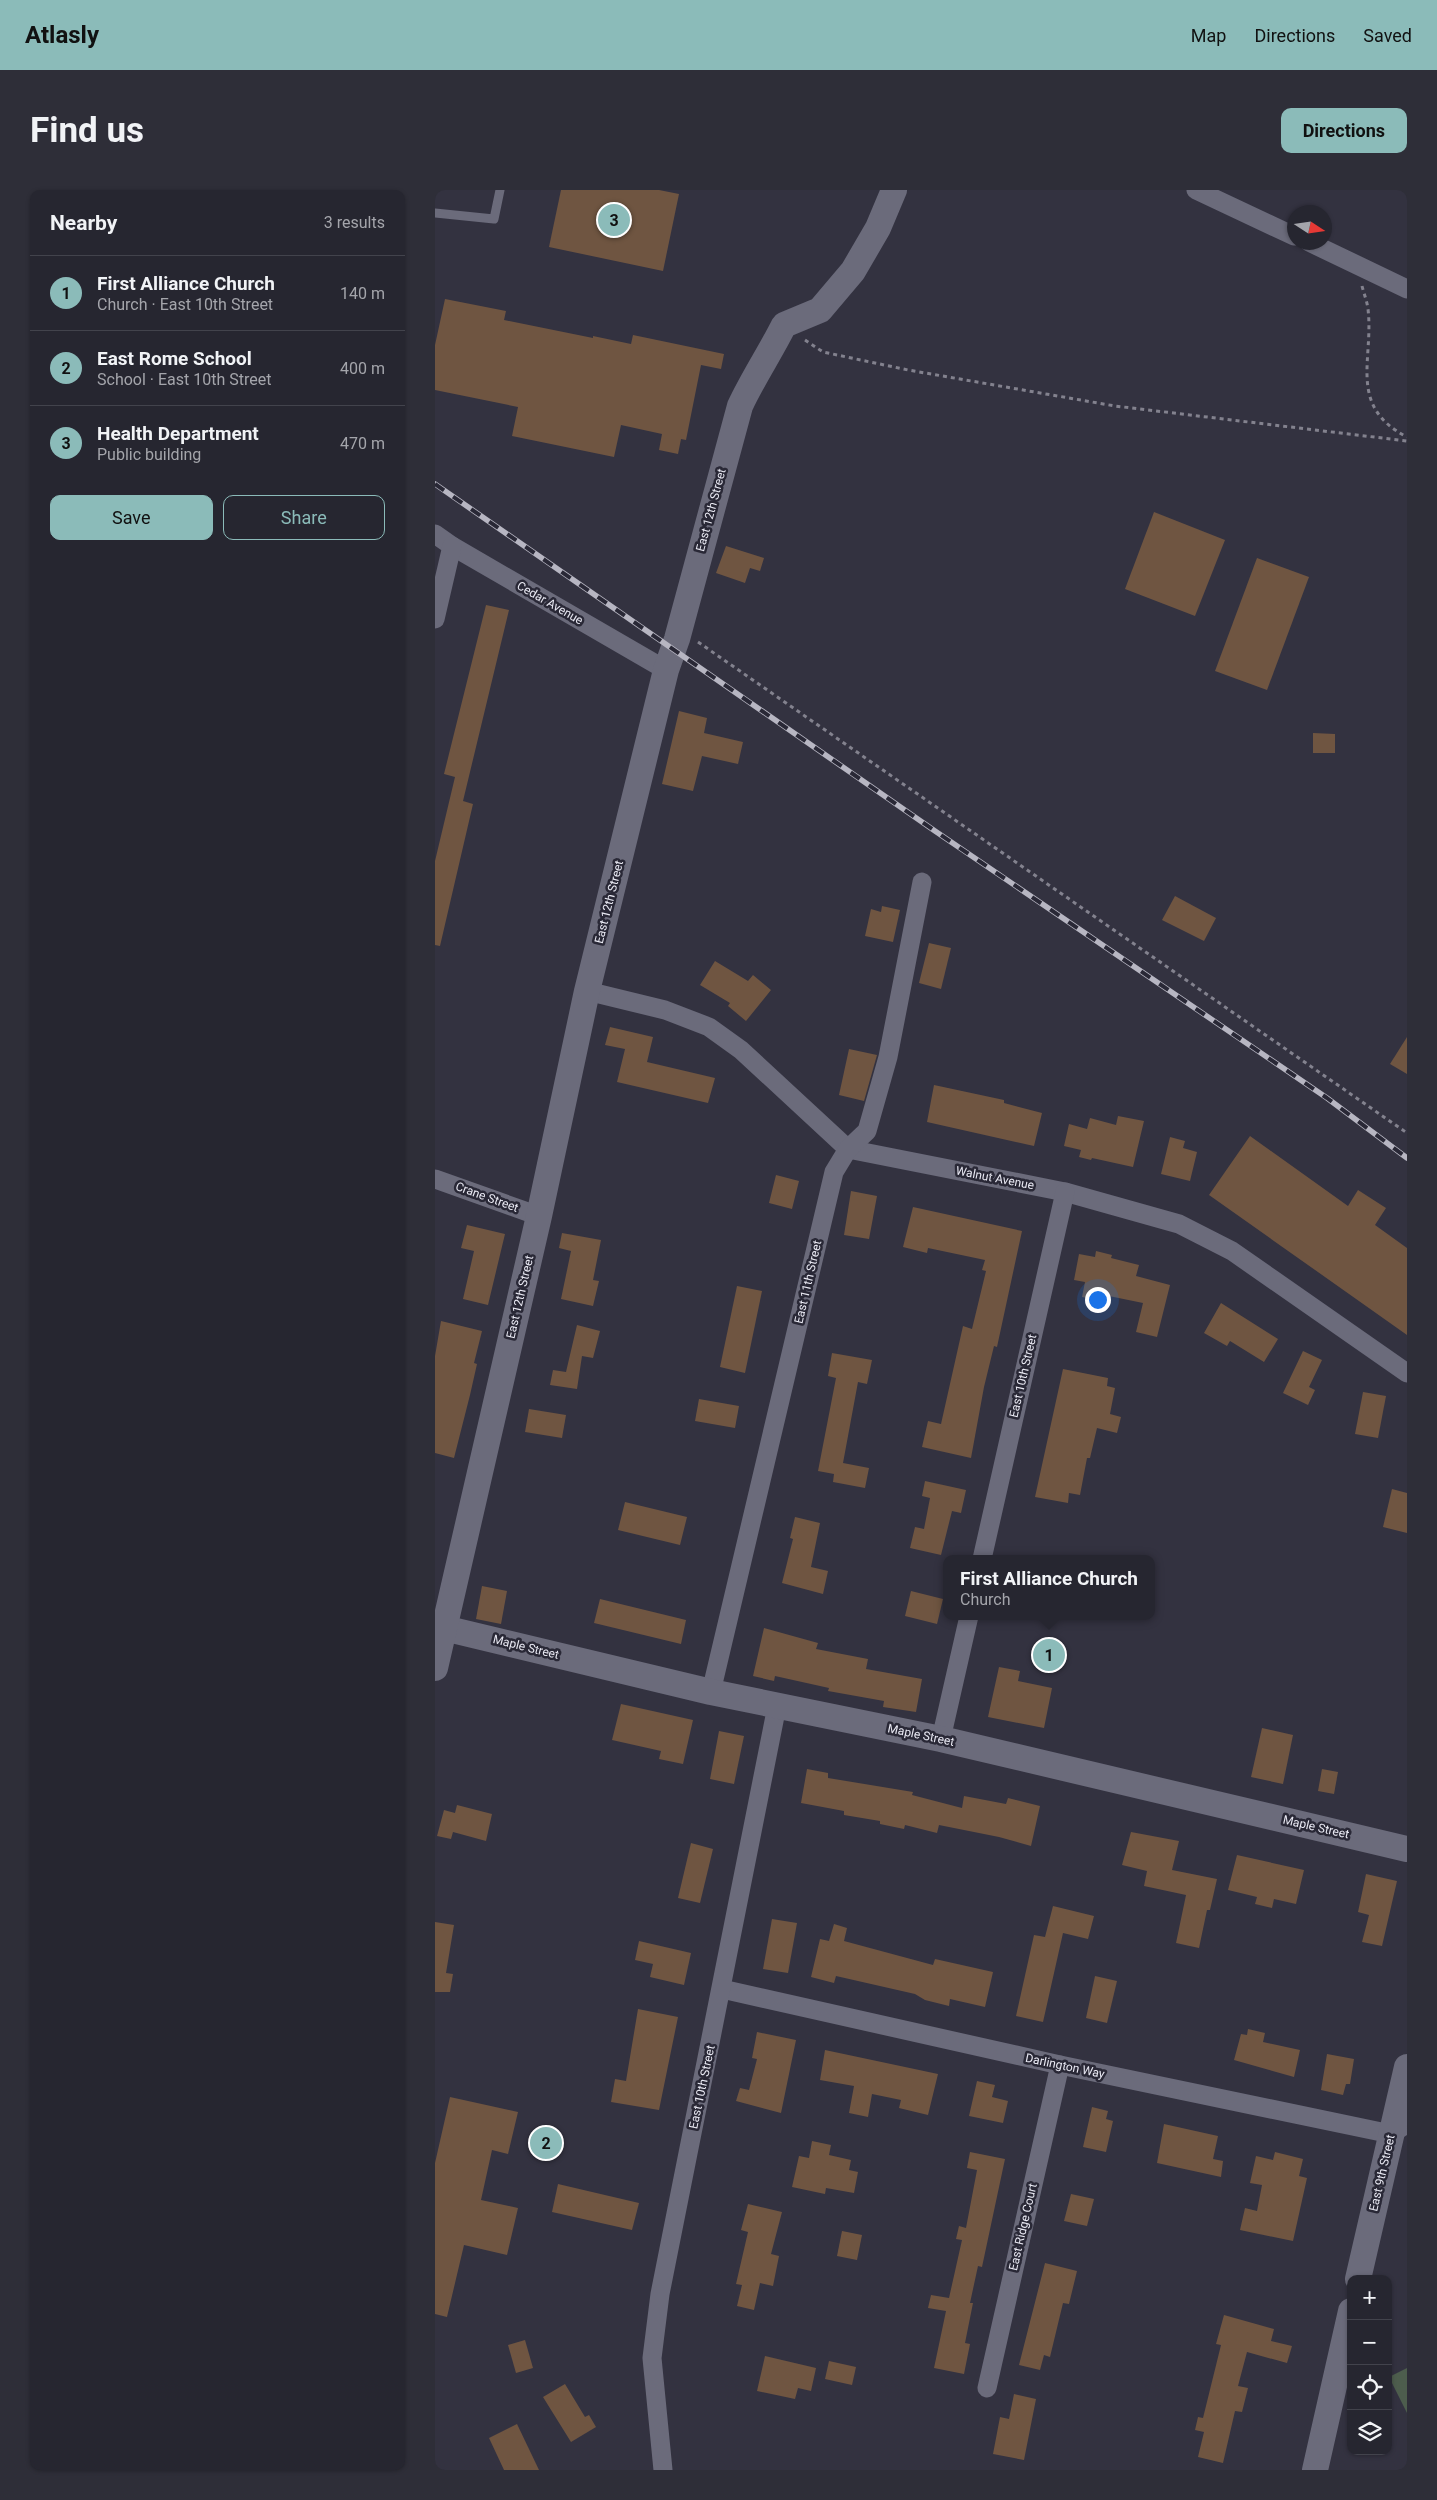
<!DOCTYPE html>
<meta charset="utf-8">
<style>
:root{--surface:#262630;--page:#2e2e38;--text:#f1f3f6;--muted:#a4a5ab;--line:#42434c;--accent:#8bbbb9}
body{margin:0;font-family:Roboto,sans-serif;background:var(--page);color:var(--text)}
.controls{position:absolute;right:15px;bottom:15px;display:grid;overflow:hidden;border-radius:10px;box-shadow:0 1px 4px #0004}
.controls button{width:45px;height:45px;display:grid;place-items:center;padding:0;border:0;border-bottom:1px solid var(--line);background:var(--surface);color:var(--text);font:25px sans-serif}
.compass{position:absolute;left:852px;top:15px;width:45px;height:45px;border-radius:50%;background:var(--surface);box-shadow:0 1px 4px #0004;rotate:102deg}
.you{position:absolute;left:662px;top:1109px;width:18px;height:18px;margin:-12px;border:4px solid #fff;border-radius:50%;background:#1a73e8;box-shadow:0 0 0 8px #1a73e833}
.badge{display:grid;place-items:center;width:32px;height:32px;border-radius:50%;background:var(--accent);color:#111;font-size:16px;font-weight:700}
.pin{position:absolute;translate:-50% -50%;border:2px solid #fff;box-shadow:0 1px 5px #0006}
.popup{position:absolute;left:508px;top:1365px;width:212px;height:65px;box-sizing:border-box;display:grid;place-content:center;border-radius:10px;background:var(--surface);filter:drop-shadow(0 1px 4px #0005);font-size:16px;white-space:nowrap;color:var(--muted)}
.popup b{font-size:19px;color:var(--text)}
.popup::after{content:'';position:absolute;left:50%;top:100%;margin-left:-10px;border:10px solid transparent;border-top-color:var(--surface)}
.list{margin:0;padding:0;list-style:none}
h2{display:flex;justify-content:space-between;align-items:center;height:65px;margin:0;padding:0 20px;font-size:21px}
h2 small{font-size:16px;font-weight:400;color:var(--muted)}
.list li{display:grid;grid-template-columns:32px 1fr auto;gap:15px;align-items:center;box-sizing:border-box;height:75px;padding:0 20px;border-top:1px solid var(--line)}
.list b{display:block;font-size:19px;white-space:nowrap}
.list p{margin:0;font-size:16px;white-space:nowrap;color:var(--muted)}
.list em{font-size:16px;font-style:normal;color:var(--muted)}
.actions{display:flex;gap:10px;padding:15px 20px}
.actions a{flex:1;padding:11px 0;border:1px solid var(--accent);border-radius:10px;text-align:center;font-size:18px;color:var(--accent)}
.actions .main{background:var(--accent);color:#111}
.icon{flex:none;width:28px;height:28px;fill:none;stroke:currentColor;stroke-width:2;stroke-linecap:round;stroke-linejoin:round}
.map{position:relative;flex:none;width:972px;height:2280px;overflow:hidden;border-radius:10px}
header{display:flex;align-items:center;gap:30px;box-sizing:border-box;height:70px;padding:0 25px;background:var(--accent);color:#111}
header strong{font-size:24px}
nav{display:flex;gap:28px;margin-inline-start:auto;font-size:18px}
.intro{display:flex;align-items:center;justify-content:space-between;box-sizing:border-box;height:120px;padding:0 30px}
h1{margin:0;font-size:35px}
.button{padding:12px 22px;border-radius:10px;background:var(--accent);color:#111;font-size:18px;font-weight:700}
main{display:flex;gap:30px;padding:0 30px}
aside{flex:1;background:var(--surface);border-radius:10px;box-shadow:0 1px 4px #0004}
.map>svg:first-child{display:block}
</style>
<header>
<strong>Atlasly</strong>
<nav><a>Map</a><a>Directions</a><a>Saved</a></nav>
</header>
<div class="intro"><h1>Find us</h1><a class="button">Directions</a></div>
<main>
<aside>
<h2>Nearby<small>3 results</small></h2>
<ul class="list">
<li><span class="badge">1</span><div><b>First Alliance Church</b><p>Church · East 10th Street</p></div><em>140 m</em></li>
<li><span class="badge">2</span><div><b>East Rome School</b><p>School · East 10th Street</p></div><em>400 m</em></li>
<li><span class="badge">3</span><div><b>Health Department</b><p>Public building</p></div><em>470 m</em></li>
</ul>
<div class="actions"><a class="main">Save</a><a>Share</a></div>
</aside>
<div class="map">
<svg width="972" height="2280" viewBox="0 0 972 2280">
<rect width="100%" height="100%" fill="#333240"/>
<path fill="#4d5d4d" d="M972 2178V2223L954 2187Z"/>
<g fill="#6f5541">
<path d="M126 0H224L244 4 228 81 114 57Z"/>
<path d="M10 109 71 121 69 130 158 148V146L196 154 198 145 289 164 286 179 266 175 251 250 246 249 243 264 224 260 227 244 186 235 179 267 77 246 83 217 0 200V155Z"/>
<path d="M719 322 790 350 760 426 690 399Z"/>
<path d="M291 356 329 368 325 381 315 378 310 393 281 383Z"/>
<path d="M822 368 874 387 832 500 780 481Z"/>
<path d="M51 415 74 420 28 611 38 614 5 756 0 755V671L20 587 9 584Z"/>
<path d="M244 521 272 528 269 543 308 552 303 574 267 566 258 601 227 594Z"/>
<path d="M878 543 900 544V563H878Z"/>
<path d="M740 706 781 728 769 751 727 730Z"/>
<path d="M447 716 465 720 458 752 430 746 436 719 446 722Z"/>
<path d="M494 753 516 758 506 799 484 793Z"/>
<path d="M280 771 313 791 318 785 336 800 311 831 293 816 295 813 265 795Z"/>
<path d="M175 837 218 847 212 872 280 888 273 913 182 892 190 859 170 855Z"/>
<path d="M972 847V884L955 874Z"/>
<path d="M414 859 442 865 429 911 404 905Z"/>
<path d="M499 895 569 910V913L607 923 599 956 492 932Z"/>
<path d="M683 926 709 931 698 977 657 968 656 970 644 967 646 960 629 956 634 934 652 939 655 928 681 935Z"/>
<path d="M815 946 913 1016 923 1000 951 1018 940 1035 972 1058V1145L774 1005Z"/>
<path d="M735 947 750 951 748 958 762 962 755 991 726 984Z"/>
<path d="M341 985 364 991 357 1019 334 1013Z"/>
<path d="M416 1001 442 1006 434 1049 409 1045Z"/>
<path d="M478 1017 587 1041 562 1157 559 1156 549 1197 536 1268 487 1257 493 1231 506 1234 528 1136 537 1139 551 1081 547 1080 550 1070 493 1058 492 1063 468 1057Z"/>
<path d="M32 1035 70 1044 53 1115 28 1109 39 1061 26 1058Z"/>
<path d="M127 1043 166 1050 158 1090 164 1091 158 1116 126 1109 136 1061 124 1058Z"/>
<path d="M661 1061 677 1065 676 1068 704 1075 701 1086 735 1095 722 1147 701 1142 708 1113 669 1105 668 1111 647 1107 650 1092 639 1090 644 1064 660 1067Z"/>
<path d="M302 1096 327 1101 310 1183 285 1177Z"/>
<path d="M786 1113 843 1149 829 1172 795 1151 792 1156 769 1143Z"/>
<path d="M6 1131 47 1141 39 1173 42 1174 35 1205 19 1268 0 1263V1166Z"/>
<path d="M142 1135 165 1141 158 1168 147 1166 142 1199 115 1195 118 1180 131 1182Z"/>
<path d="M868 1161 887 1170 874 1197 880 1200 873 1215 848 1203Z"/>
<path d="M397 1163 437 1170 432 1194 423 1192 408 1273 434 1278 430 1298 398 1292 399 1284 383 1281 401 1188 393 1186Z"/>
<path d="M628 1179 673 1188 672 1196 680 1198 675 1224 686 1227 682 1243 662 1238 655 1268H652L645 1305 634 1303 633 1313 600 1307Z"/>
<path d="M928 1202 951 1206 943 1248 920 1244Z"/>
<path d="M264 1209 304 1216 300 1238 260 1231Z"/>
<path d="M94 1219 131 1225 127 1248 90 1242Z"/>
<path d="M490 1291 531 1300 526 1323 517 1321 506 1365 475 1358 480 1337 489 1339 495 1308 487 1306Z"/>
<path d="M957 1299 972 1303V1343L948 1337Z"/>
<path d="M190 1312 252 1327 245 1355 183 1340Z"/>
<path d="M360 1327 385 1333 376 1377 393 1381 388 1404 347 1393 358 1349 355 1348Z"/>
<path d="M47 1396 72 1401 66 1434 41 1429Z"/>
<path d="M476 1401 508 1409 502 1434 470 1426Z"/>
<path d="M165 1409 251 1430 246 1454 159 1433Z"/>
<path d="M329 1438 383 1453 381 1459 433 1469 431 1479 487 1489 481 1522 448 1517 449 1511 393 1501 394 1498 340 1486 339 1491 318 1486Z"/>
<path d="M564 1477 585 1481 583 1491 617 1498 609 1538 553 1527Z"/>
<path d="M186 1514 258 1530 248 1574 224 1569 226 1561 177 1550Z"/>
<path d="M827 1538 858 1545 848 1594 816 1587Z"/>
<path d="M284 1541 309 1546 299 1594 275 1589Z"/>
<path d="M372 1579 393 1583V1588L478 1602 477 1605 527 1618 529 1606 571 1614 573 1608 605 1616 596 1656 564 1647 504 1635 502 1643 470 1635 469 1639 445 1634V1631L409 1625V1621L366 1613Z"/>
<path d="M887 1579 903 1582 899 1604 883 1601Z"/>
<path d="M22 1615 57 1624 51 1651 18 1642 16 1649 2 1646 9 1620 20 1623Z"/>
<path d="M696 1642 744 1651 737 1680 782 1689 775 1720H772L764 1758 741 1753 751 1705 709 1696 712 1681 687 1675Z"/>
<path d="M256 1653 278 1659 265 1713 243 1708Z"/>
<path d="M802 1665 869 1680 861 1714 839 1709 837 1718 820 1714 822 1707 793 1700Z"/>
<path d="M931 1684 962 1691 947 1756 927 1752 934 1725 923 1722Z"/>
<path d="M618 1716 659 1726 653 1749 628 1743 608 1832 581 1826 599 1745 610 1747Z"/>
<path d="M337 1729 362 1733 353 1783 328 1779Z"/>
<path d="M0 1732 19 1735 11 1783 18 1784 15 1802H0Z"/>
<path d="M399 1734 412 1738 409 1751 498 1775 500 1769 558 1782 550 1817 515 1809 514 1816 490 1810 480 1804 401 1786 399 1793 376 1787 385 1749 394 1751Z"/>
<path d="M204 1751 256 1763 249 1795 215 1787 218 1774 200 1770Z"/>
<path d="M660 1786 682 1791 672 1833 651 1828Z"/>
<path d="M203 1819 243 1827 224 1920 176 1912 180 1889 191 1891Z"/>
<path d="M813 1839 830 1843 828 1852 865 1860 859 1887 799 1870 806 1844 812 1845Z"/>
<path d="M322 1842 361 1850 346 1923 301 1911 305 1898 314 1900 322 1869 317 1868Z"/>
<path d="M390 1860 503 1884 493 1925 464 1918 466 1910 437 1904 433 1927 414 1923 419 1896 385 1890Z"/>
<path d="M892 1864 919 1869 915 1894H911L908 1905 886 1900Z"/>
<path d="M542 1891 560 1895 557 1907 573 1911 568 1933 534 1926Z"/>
<path d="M15 1907 83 1922 73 1964 57 1960 46 2010 83 2018 72 2065 29 2055 12 2127 0 2124V1973Z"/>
<path d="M657 1917 673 1921 671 1929 678 1931 671 1962 648 1957Z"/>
<path d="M729 1934 783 1946 778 1969 788 1971 786 1987 722 1973Z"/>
<path d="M377 1951 396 1955 394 1965 416 1970 414 1980 423 1982 419 2003 391 1998 390 2004 357 1997 364 1966 374 1968Z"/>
<path d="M535 1962 570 1969 547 2077 543 2076 535 2113H538L530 2153 535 2154 529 2184 499 2178 511 2121 493 2118 496 2105 514 2108 527 2050 521 2049 524 2036 531 2038 542 1980 532 1978Z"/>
<path d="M840 1962 868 1969 864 1986 872 1988 858 2051 805 2040 810 2018 822 2021 827 1995 815 1993 821 1966 838 1970Z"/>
<path d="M123 1994 204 2013 197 2040 117 2022Z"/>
<path d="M636 2004 659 2009 652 2036 629 2031Z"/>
<path d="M313 2014 347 2022 336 2064 344 2066 338 2096 325 2093 319 2120 302 2116 307 2095 301 2094 313 2042 306 2040Z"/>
<path d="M407 2041 427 2045 422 2070 402 2066Z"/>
<path d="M610 2073 642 2081 634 2114 628 2113 615 2167 609 2165 605 2180 584 2175Z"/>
<path d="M789 2125 839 2139 836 2151 857 2156 852 2173 812 2162 803 2196 813 2198 807 2222 800 2221 788 2273 763 2267 769 2242 760 2240 763 2227 768 2228 786 2155 781 2154Z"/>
<path d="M90 2150 98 2178 81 2183 73 2155Z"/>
<path d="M330 2166 381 2178 376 2201 363 2198 360 2209 322 2201Z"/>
<path d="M394 2171 421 2177 417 2195 390 2189Z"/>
<path d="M130 2194 150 2227 154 2225 161 2237 136 2252 108 2207Z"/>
<path d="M579 2204 601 2209 589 2270 558 2264 565 2227 574 2229Z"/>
<path d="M82 2234 104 2280H69L54 2248Z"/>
</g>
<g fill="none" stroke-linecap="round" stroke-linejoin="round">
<g stroke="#83828e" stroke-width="3" stroke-dasharray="4 4" stroke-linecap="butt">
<path d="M927 96C929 104 932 111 933 119 939 170 912 216 972 247"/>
<path d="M370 150 388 162 473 180 680 216 972 251"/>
<path d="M263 452 972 943"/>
</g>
<path stroke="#6b6b7b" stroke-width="9" d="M0 23 59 29 65 0"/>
<g stroke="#6b6b7b" stroke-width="19">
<path d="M761 0 859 46"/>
<path d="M874 52 972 99"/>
<path d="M0 344 17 356 231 480"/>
<path d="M0 429 17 356"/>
<path d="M152 801 230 820 274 837 306 860 413 959 630 1002 744 1034 797 1061 972 1183"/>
<path d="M0 989 104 1026"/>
<path d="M547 1369 630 1002"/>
<path d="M276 1502 399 982 413 959 432 941 453 867 487 692"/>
<path d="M506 1549 534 1426"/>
<path d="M287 1799 625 1875 956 1944 967 1937"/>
<path d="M552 2198 625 1875"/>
<path d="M228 2280 217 2168 225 2104 342 1516"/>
</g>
<g stroke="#6b6b7b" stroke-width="26">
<path d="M0 1436 276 1502 506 1549 972 1659"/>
<path d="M0 1478 104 1026 152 801 231 480 242 449 305 216C318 188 335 163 349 135L385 120 418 81 443 38 459 0"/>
<path d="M923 2089 972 1877"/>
<path d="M880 2280 916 2121"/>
</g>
<g stroke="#b7b6c2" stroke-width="5.5">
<path id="rail" d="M0 294 500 641 892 908 972 968"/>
</g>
<use href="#rail" stroke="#292836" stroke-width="4" stroke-dasharray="11" stroke-linecap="butt"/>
</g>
<g text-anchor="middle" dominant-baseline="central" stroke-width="5" stroke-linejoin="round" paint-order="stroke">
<g font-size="12" fill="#eaeaf4" stroke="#292836">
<text transform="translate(276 320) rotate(-75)">East 12th Street</text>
<text transform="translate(115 413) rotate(30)">Cedar Avenue</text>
<text transform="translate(174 712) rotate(-76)">East 12th Street</text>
<text transform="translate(560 988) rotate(11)">Walnut Avenue</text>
<text transform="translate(52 1007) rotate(20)">Crane Street</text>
<text transform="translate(373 1092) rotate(-77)">East 11th Street</text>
<text transform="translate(85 1107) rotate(-77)">East 12th Street</text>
<text transform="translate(588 1186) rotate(-77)">East 10th Street</text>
<text transform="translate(91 1457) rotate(14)">Maple Street</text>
<text transform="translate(486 1545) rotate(12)">Maple Street</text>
<text transform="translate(881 1637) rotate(13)">Maple Street</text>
<text transform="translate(630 1876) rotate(12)">Darlington Way</text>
<text transform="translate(267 1897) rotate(-78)">East 10th Street</text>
<text transform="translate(947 1983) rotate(-77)">East 9th Street</text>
<text transform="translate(588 2037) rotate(-77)">East Ridge Court</text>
</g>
</g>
</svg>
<div class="controls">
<button>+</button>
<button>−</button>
<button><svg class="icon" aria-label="locate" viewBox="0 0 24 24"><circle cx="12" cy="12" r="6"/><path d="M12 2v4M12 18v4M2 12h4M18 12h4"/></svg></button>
<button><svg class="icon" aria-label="layers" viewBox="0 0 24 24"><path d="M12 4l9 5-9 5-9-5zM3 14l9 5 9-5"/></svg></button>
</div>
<svg class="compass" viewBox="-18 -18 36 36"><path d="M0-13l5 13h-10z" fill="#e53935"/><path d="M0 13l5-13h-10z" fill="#a4a5ab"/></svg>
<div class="you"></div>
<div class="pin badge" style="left:614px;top:1465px">1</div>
<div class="popup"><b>First Alliance Church</b>Church</div>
<div class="pin badge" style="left:111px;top:1953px">2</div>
<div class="pin badge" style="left:179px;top:30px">3</div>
</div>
</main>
